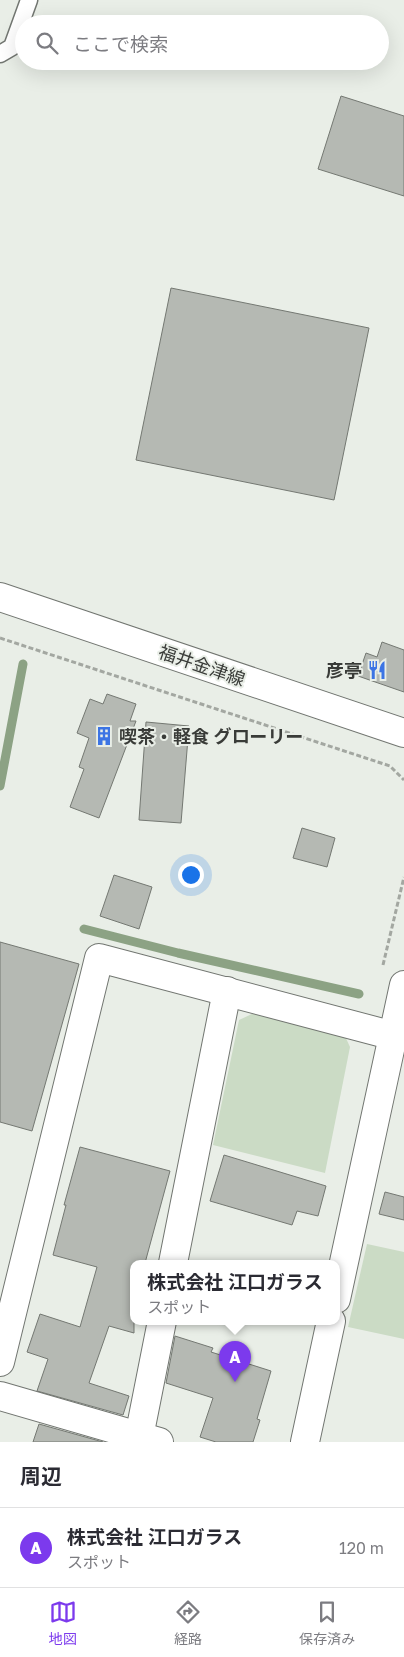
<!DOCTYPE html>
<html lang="ja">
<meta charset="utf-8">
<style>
:root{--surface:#fff;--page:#f7f7f7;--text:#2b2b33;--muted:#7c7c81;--line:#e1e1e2;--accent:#7c3aed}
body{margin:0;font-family:"Golos Text","Noto Sans JP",sans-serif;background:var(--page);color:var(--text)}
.you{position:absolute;left:190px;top:874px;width:18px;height:18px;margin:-12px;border:4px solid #fff;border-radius:50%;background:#1a73e8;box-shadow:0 0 0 8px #1a73e833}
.badge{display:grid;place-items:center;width:32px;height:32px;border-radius:50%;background:var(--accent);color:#fff;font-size:16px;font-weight:700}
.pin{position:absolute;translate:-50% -41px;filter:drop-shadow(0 1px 2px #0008)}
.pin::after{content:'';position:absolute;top:26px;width:18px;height:15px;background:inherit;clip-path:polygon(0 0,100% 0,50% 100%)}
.popup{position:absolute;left:130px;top:1260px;width:210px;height:65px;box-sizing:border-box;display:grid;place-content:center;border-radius:10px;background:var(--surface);filter:drop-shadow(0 1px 4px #0005);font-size:16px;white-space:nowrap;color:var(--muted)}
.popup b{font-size:19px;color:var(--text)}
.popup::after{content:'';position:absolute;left:50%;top:100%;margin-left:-10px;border:10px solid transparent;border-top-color:var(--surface)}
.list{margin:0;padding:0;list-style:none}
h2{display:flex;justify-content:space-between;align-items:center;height:65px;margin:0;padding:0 20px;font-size:21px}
h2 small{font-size:16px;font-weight:400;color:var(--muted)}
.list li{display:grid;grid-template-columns:32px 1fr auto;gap:15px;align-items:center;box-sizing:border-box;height:80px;padding:0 20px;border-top:1px solid var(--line)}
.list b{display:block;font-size:19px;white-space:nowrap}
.list p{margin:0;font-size:16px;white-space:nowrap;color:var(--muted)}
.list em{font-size:16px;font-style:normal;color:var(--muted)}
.icon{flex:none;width:28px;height:28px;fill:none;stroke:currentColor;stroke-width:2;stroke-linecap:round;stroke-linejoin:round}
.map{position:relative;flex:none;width:404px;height:1442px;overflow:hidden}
.search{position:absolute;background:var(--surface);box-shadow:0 5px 20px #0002;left:15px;right:15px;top:15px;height:55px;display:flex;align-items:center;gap:12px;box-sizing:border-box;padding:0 18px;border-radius:28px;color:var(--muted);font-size:19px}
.sheet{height:145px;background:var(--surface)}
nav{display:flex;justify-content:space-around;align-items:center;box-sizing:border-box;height:70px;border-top:1px solid var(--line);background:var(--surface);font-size:14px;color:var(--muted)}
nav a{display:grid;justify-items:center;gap:2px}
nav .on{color:var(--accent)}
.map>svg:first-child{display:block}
</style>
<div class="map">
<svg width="404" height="1442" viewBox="0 0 404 1442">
<rect width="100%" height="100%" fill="#e9eee7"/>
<g fill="#cbdbc5">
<path d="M254 1013 345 1036 350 1047 325 1173 213 1145 239 1020Z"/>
<path d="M367 1244 404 1252V1339L348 1327Z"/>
</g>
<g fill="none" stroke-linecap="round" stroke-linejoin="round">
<g stroke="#8ca284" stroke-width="9">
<path d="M0 786 23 664"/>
<path d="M84 929 178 953 359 994"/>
</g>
</g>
<g fill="#b5b9b3" stroke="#747872">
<path d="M341 96 404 116V196L318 169Z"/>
<path d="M171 288 369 328 334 500 136 460Z"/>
<path d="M382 642 404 650V692L358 676 366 653 377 657Z"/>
<path d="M107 694 136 704 130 721H136L99 818 70 807 84 769 79 767 89 738 77 733 90 699 103 704Z"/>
<path d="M146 722 189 726 181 823 139 820Z"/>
<path d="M302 828 335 838 327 867 293 858Z"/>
<path d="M114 875 152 887 139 929 100 916Z"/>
<path d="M0 942 79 964 32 1131 0 1122Z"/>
<path d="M80 1147 170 1171 145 1263H134V1333L109 1326 89 1383 129 1396 123 1415 37 1391 48 1359 27 1352 40 1314 80 1327 97 1267 53 1255 66 1205H64Z"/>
<path d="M224 1155 326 1186 318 1216 297 1211 292 1225 210 1201Z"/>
<path d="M385 1192 404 1197V1220L379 1214Z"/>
<path d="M175 1336 213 1348 211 1352 271 1371 257 1419 260 1420 253 1442H216L200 1437 213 1398 166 1383Z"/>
<path d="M39 1424 103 1442H33Z"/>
</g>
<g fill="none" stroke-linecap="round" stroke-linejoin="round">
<g stroke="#727671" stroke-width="19">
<path id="lane" d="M0 54 12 47 29 0"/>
</g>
<g stroke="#727671" stroke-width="30">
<g id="street">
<path d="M173 1263 227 991"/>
<path d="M0 1362 99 958 394 1036"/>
<path d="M0 1396 159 1442"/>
<path d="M138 1442 162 1321"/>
</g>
</g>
<g stroke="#727671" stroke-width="30">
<g id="secondary">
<path d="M336 1299 404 985"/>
<path d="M305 1442 331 1321"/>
</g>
</g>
<g stroke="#727671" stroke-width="30">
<path id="primary" d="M0 597 404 733"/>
</g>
<g stroke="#a3a7a1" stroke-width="3" stroke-dasharray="5 2.5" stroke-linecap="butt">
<path d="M0 638 390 766 404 780"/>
<path d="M383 965 404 877"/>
</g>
<use href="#lane" stroke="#fff" stroke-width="16"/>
<use href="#street" stroke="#fff" stroke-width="28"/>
<use href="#secondary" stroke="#fff" stroke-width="28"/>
<use href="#primary" stroke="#fff" stroke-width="28"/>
</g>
<defs>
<g id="restaurant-bare" transform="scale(1.5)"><path d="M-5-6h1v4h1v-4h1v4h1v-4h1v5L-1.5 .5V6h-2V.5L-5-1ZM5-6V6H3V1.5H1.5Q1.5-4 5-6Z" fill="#3c74e4" stroke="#e9eee7" stroke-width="2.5" paint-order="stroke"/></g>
<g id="building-bare" transform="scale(1.5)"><path d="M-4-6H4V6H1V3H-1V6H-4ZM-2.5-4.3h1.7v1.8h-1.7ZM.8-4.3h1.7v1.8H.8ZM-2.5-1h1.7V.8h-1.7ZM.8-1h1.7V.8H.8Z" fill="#3c74e4" stroke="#e9eee7" stroke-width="2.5" paint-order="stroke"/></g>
</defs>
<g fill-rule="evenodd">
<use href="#restaurant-bare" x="377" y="670"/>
<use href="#building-bare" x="104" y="736"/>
</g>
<g text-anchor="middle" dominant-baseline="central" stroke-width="4" stroke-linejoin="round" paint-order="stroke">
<g font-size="18" fill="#393b38" stroke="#e9eee7">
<text transform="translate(202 665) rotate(19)">福井金津線</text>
</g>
<g font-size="18" font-weight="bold" fill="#393b38" stroke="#e9eee7" text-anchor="end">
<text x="362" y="670">彦亭</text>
<text x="119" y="736" text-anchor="start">喫茶・軽食 グローリー</text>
</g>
</g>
</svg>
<div class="you"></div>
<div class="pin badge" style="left:235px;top:1382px">A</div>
<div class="popup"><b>株式会社 江口ガラス</b>スポット</div>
<div class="search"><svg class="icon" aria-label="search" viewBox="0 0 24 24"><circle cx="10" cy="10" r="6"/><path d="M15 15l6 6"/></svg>ここで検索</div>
</div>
<section class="sheet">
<h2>周辺<small></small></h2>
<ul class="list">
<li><span class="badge">A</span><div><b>株式会社 江口ガラス</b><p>スポット</p></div><em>120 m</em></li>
</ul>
</section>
<nav>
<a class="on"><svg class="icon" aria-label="map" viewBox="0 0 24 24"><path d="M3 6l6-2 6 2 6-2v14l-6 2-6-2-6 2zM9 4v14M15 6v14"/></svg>地図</a>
<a><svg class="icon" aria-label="directions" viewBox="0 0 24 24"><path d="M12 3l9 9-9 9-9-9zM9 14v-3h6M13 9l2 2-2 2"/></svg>経路</a>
<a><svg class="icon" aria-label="saved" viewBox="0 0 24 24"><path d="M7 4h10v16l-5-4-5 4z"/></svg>保存済み</a>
</nav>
